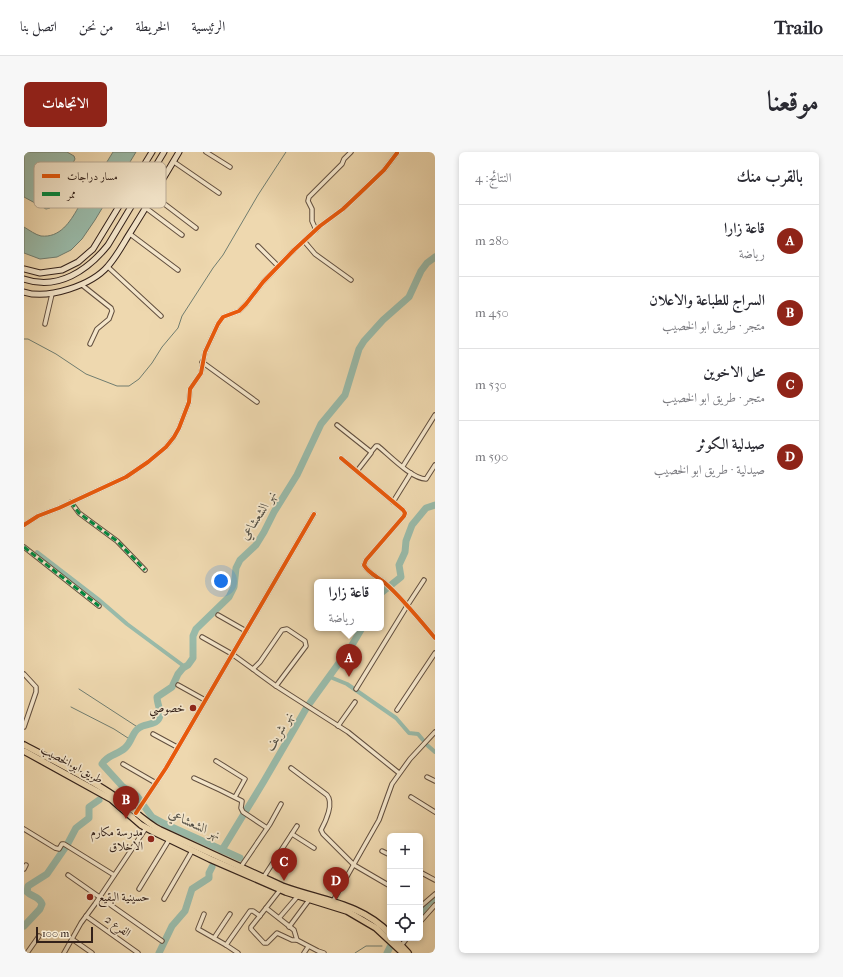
<!DOCTYPE html>
<html lang="ar">
<meta charset="utf-8">
<style>
:root{--surface:#fff;--page:#f7f7f7;--text:#2b2b33;--muted:#7c7c81;--line:#e1e1e2;--accent:#8f2418}
body{margin:0;font-family:"IM FELL French Canon",Amiri,serif;background:var(--page);color:var(--text);direction:rtl}
.controls{position:absolute;right:12px;bottom:12px;display:grid;overflow:hidden;border-radius:6px;box-shadow:0 2px 6px #0003}
.controls button{width:36px;height:36px;display:grid;place-items:center;padding:0;border:0;border-bottom:1px solid var(--line);background:var(--surface);color:var(--text);font:20px sans-serif}
.scale{position:absolute;left:12px;bottom:10px;width:57px;box-sizing:border-box;padding-left:4px;border:2px solid #33211a;border-top:0;font-size:11px;line-height:14px;white-space:nowrap;color:#33211a;-webkit-text-stroke:3px #f4e6cb;paint-order:stroke}
.you{position:absolute;left:197px;top:429px;width:14px;height:14px;margin:-10px;border:3px solid #fff;border-radius:50%;background:#1a73e8;box-shadow:0 0 0 6px #1a73e833}
.badge{display:grid;place-items:center;width:26px;height:26px;border-radius:50%;background:var(--accent);color:#fff;font-size:13px;font-weight:700}
.pin{position:absolute;translate:-50% -33px;filter:drop-shadow(0 1px 2px #0008)}
.pin::after{content:'';position:absolute;top:21px;width:14px;height:12px;background:inherit;clip-path:polygon(0 0,100% 0,50% 100%)}
.popup{position:absolute;left:290px;top:427px;width:70px;height:52px;box-sizing:border-box;display:grid;place-content:center;border-radius:6px;background:var(--surface);filter:drop-shadow(0 1px 3px #0005);font-size:13px;white-space:nowrap;color:var(--muted)}
.popup b{font-size:15px;color:var(--text)}
.popup::after{content:'';position:absolute;left:50%;top:100%;margin-left:-8px;border:8px solid transparent;border-top-color:var(--surface)}
.list{margin:0;padding:0;list-style:none}
h2{display:flex;justify-content:space-between;align-items:center;height:52px;margin:0;padding:0 16px;font-size:17px}
h2 small{font-size:13px;font-weight:400;color:var(--muted)}
.list li{display:grid;grid-template-columns:26px 1fr auto;gap:12px;align-items:center;box-sizing:border-box;height:72px;padding:0 16px;border-top:1px solid var(--line)}
.list b{display:block;font-size:15px;white-space:nowrap}
.list p{margin:0;font-size:13px;white-space:nowrap;color:var(--muted)}
.list em{font-size:13px;font-style:normal;color:var(--muted)}
.icon{flex:none;width:22px;height:22px;fill:none;stroke:currentColor;stroke-width:2;stroke-linecap:round;stroke-linejoin:round}
.map{position:relative;flex:none;width:411px;height:801px;overflow:hidden;direction:ltr;border-radius:6px}
header{display:flex;align-items:center;gap:24px;box-sizing:border-box;height:56px;padding:0 20px;background:var(--surface);border-bottom:1px solid var(--line)}
header strong{font-size:19px}
nav{display:flex;gap:22px;margin-inline-start:auto;font-size:14px}
.intro{display:flex;align-items:center;justify-content:space-between;box-sizing:border-box;height:96px;padding:0 24px}
h1{margin:0;font-size:28px}
.button{padding:10px 18px;border-radius:6px;background:var(--accent);color:#fff;font-size:14px;font-weight:700}
main{display:flex;gap:24px;padding:0 24px}
aside{flex:1;background:var(--surface);border-radius:6px;box-shadow:0 2px 6px #0003}
.map>svg:first-child{display:block}
</style>
<header>
<strong>Trailo</strong>
<nav><a>الرئيسية</a><a>الخريطة</a><a>من نحن</a><a>اتصل بنا</a></nav>
</header>
<div class="intro"><h1>موقعنا</h1><a class="button">الاتجاهات</a></div>
<main>
<aside>
<h2>بالقرب منك<small>النتائج: 4</small></h2>
<ul class="list">
<li><span class="badge">A</span><div><b>قاعة زارا</b><p>رياضة</p></div><em>280 m</em></li>
<li><span class="badge">B</span><div><b>السراج للطباعة والاعلان</b><p>متجر · طريق ابو الخصيب</p></div><em>450 m</em></li>
<li><span class="badge">C</span><div><b>محل الاخوين</b><p>متجر · طريق ابو الخصيب</p></div><em>530 m</em></li>
<li><span class="badge">D</span><div><b>صيدلية الكوثر</b><p>صيدلية · طريق ابو الخصيب</p></div><em>590 m</em></li>
</ul>
</aside>
<div class="map">
<svg width="411" height="801" viewBox="0 0 411 801">
<rect width="100%" height="100%" fill="#eed8af"/>
<filter id="stains"><feTurbulence type="fractalNoise" baseFrequency=".005" numOctaves="4"/><feColorMatrix values="0 0 0 0 .2 0 0 0 0 .09 0 0 0 0 .02 0 0 0 .5 -.17"/></filter>
<radialGradient id="worn" r=".72"><stop offset=".6" stop-color="#630" stop-opacity="0"/><stop offset="1" stop-color="#630" stop-opacity=".3"/></radialGradient>
<g fill="#99baa9" stroke="#707d70">
<path d="M0 0H43L50 4 51 7 41 27V29L44 31 42 36 40 34 37 35 26 56 22 57 0 45Z"/>
<path d="M89 0H112L71 68 58 87 47 98 33 105 16 107 0 101V75C5 78 12 83 17 84 36 86 46 70 54 56L53 53 61 39H65Z"/>
</g>
<g fill="none" stroke-linecap="round" stroke-linejoin="round">
<g stroke="#707d70" stroke-width="1">
<path d="M0 187H4L32 202 62 222 93 234H105L115 227 128 211 138 195 154 176 158 164 189 116 199 103 234 43 262 0"/>
<path d="M55 537 115 576"/>
<path d="M47 555 90 577 107 588"/>
<path d="M331 801 342 794H358"/>
</g>
<g stroke="#99baa9" stroke-width="4">
<path d="M13 400 74 447 103 472 161 515"/>
<path d="M306 525 323 532 372 566 385 581 394 582 399 588"/>
<path d="M403 593 411 600"/>
</g>
<g stroke="#99baa9" stroke-width="7">
<path d="M357 441 377 425 375 413 381 400 382 389 388 373 402 356 411 353"/>
<path d="M116 648 113 644 99 635 78 612C83 603 93 603 101 596 108 590 108 580 115 576 122 571 134 574 136 563 137 559 133 551 133 545L148 535 154 522 159 516 164 513 169 506V484L172 477 205 445 210 435 212 416 216 408 232 393 240 380 250 360 273 323 297 272 321 243 335 197 340 189 359 168 385 145 397 119 403 111 411 105"/>
<path d="M120 654 128 665 141 672 216 706"/>
<path d="M198 698 240 629 283 555 328 493 338 476"/>
<path d="M396 762 403 752 411 746"/>
<path d="M0 774 16 757 18 752C15 744 8 745 3 740L4 734 23 722 43 693 52 676 65 666V655L75 648"/>
<path d="M135 801 148 774 161 759 168 737 185 726V721L188 715"/>
<path d="M363 801 366 795"/>
</g>
<g stroke="#624f3f" stroke-width="5.5">
<g id="minor">
<path d="M182 0 206 15"/>
<path d="M150 10 195 41"/>
<path d="M130 44 172 76"/>
<path d="M122 56 158 83"/>
<path d="M292 78 288 69V57L284 49 285 45 318 12 320 7 327 0"/>
<path d="M106 82 154 118"/>
<path d="M280 89 291 102 327 128"/>
<path d="M234 94 254 114"/>
<path d="M84 115 137 164"/>
<path d="M58 133 87 156 88 159 85 167 73 177 66 192"/>
<path d="M21 172 28 142"/>
<path d="M178 210 233 250"/>
<path d="M313 273 347 300V301L333 319"/>
<path d="M347 300 352 294H354C365 303 388 327 402 327L411 313"/>
<path d="M317 306 379 358 381 361 380 364 342 408 340 413C344 421 354 425 361 431 379 447 395 467 411 486"/>
<path d="M379 314 411 263"/>
<path d="M47 350 55 361 93 389 121 418"/>
<path d="M369 350 387 321"/>
<path d="M0 373 14 364 35 356 102 325 124 310 142 295 150 285 155 276 165 250 166 237 177 221 181 200 194 172 199 165 215 159 222 152 239 130 270 98 296 74 319 57 336 41 360 18 373 1"/>
<path d="M0 395 75 454"/>
<path d="M194 463 222 479"/>
<path d="M178 485 208 502 252 534 324 580 375 621"/>
<path d="M229 517 236 510 258 478 263 477 281 489 282 494 252 534"/>
<path d="M0 522 12 535V540L0 575"/>
<path d="M154 533 181 548"/>
<path d="M332 537 383 454 400 428"/>
<path d="M373 558 411 501"/>
<path d="M314 574 331 550"/>
<path d="M129 582 153 595"/>
<path d="M192 609 221 627 211 645"/>
<path d="M99 612 132 631"/>
<path d="M267 616 303 643C310 651 302 669 297 678L299 682 330 713 366 734"/>
<path d="M403 625 411 629"/>
<path d="M170 626 196 638 218 649 217 656 219 660 243 676"/>
<path d="M387 645 411 660"/>
<path d="M112 661 142 616 290 362"/>
<path d="M0 677 31 696 35 697 38 692H40L90 723"/>
<path d="M268 682 290 696"/>
<path d="M358 699 366 703"/>
<path d="M216 716 246 672 257 652"/>
<path d="M0 717 2 713"/>
<path d="M396 720 411 728"/>
<path d="M44 723 138 789"/>
<path d="M239 726 273 674"/>
<path d="M115 737 145 688"/>
<path d="M256 738 242 756 270 778 273 788 294 799 300 801"/>
<path d="M140 747 168 699"/>
<path d="M309 749 355 668 368 632 386 607 411 580"/>
<path d="M396 755 411 742"/>
<path d="M242 756 227 775V777L240 791H243L253 781 268 788H273"/>
<path d="M180 762 174 777 202 793 214 801"/>
<path d="M62 764 114 801"/>
<path d="M255 766 273 745"/>
<path d="M396 770 411 753"/>
<path d="M265 775 285 748"/>
<path d="M190 786 206 762"/>
<path d="M48 787 68 801"/>
<path d="M202 793 226 759H229L236 764"/>
<path d="M377 794 383 786"/>
<path d="M3 801 15 784"/>
<path d="M40 801 57 771 71 752 122 676"/>
<path d="M280 801 284 795"/>
</g>
</g>
<g stroke="#33211a" stroke-width="7">
<g id="secondary">
<path d="M0 117 16 121 38 118 54 110 69 97 128 0"/>
<path d="M0 127C34 139 64 118 84 93L140 0"/>
<path d="M0 140C24 148 68 133 84 114 93 104 99 92 106 81 123 54 139 27 155 0"/>
</g>
</g>
<g stroke="#33211a" stroke-width="8">
<g id="primary">
<path d="M0 593C30 609 61 624 89 643 106 654 119 669 136 678L258 734C295 748 338 751 366 782"/>
<path d="M0 599 87 647 117 673 130 680 186 707 262 740 323 759 352 776 379 801"/>
<path d="M370 786 384 801"/>
</g>
</g>
<use href="#minor" stroke="#f4e6cb" stroke-width="3.5"/>
<use href="#secondary" stroke="#f4e6cb" stroke-width="5"/>
<use href="#primary" stroke="#eed8af" stroke-width="5.5"/>
<g stroke="#00873e" stroke-width="3" stroke-dasharray="6 3" stroke-linecap="butt">
<path d="M47 350 55 361 93 389 121 418"/>
<path d="M0 395 75 454"/>
</g>
<g stroke="#f4e6cb" stroke-width="6">
<g id="cycleway">
<path d="M317 306 379 358 381 361 380 364 342 408 340 413C344 421 354 425 361 431 379 447 395 467 411 486"/>
<path d="M0 373 14 364 35 356 102 325 124 310 142 295 150 285 155 276 165 250 166 237 177 221 181 200 194 172 199 165 215 159 222 152 239 130 270 98 296 74 319 57 336 41 360 18 373 1"/>
<path d="M112 661 142 616 290 362"/>
</g>
</g>
<use href="#cycleway" stroke="#e8590c" stroke-width="4"/>
</g>
<g fill="#8f2418" stroke="#f4e6cb" stroke-width="1.5">
<circle cx="169" cy="556" r="4"/>
<circle cx="127" cy="687" r="4"/>
<circle cx="66" cy="745" r="4"/>
</g>
<g text-anchor="middle" dominant-baseline="central" stroke-width="3.5" stroke-linejoin="round" paint-order="stroke">
<g font-size="12" fill="#33211a" stroke="#f4e6cb" text-anchor="end">
<text x="161" y="556">خصوصي</text>
<text x="119" y="680">مدرسة مكارم<tspan x="119" dy="14">الاخلاق</tspan></text>
<text x="74" y="745" text-anchor="start">حسينية البقيع</text>
</g>
<g font-size="12" fill="#33211a" stroke="#f4e6cb">
<text transform="translate(48 612) rotate(28)">طريق ابو الخصيب</text>
<text transform="translate(94 774) rotate(36)">الفرع 2</text>
</g>
<g font-size="13" font-style="italic" fill="#524f45" stroke="#f4e6cb">
<text transform="translate(234 363) rotate(-57)">نهر الشعشاعي</text>
<text transform="translate(255 579) rotate(-59)">نهر شريف</text>
<text transform="translate(171 672) rotate(25)">نهر الشعشاعي</text>
</g>
</g>
<rect x="10" y="10" width="132" height="46" rx="6" fill="#f4e6cb" stroke="#baab96" stroke-width="1"/>
<rect x="18" y="22" width="18" height="4" fill="#e8590c"/>
<rect x="18" y="40" width="18" height="4" fill="#00873e"/>
<g font-size="11" fill="#33211a">
<text x="43" y="28">مسار دراجات</text>
<text x="43" y="46">ممر</text>
</g>
<rect width="100%" height="100%" filter="url(#stains)"/>
<rect width="100%" height="100%" fill="url(#worn)"/>
</svg>
<div class="controls">
<button>+</button>
<button>−</button>
<button><svg class="icon" aria-label="locate" viewBox="0 0 24 24"><circle cx="12" cy="12" r="6"/><path d="M12 2v4M12 18v4M2 12h4M18 12h4"/></svg></button>
</div>
<div class="scale">100 m</div>
<div class="you"></div>
<div class="pin badge" style="left:325px;top:525px">A</div>
<div class="popup"><b>قاعة زارا</b>رياضة</div>
<div class="pin badge" style="left:102px;top:667px">B</div>
<div class="pin badge" style="left:260px;top:729px">C</div>
<div class="pin badge" style="left:312px;top:748px">D</div>
</div>
</main>
